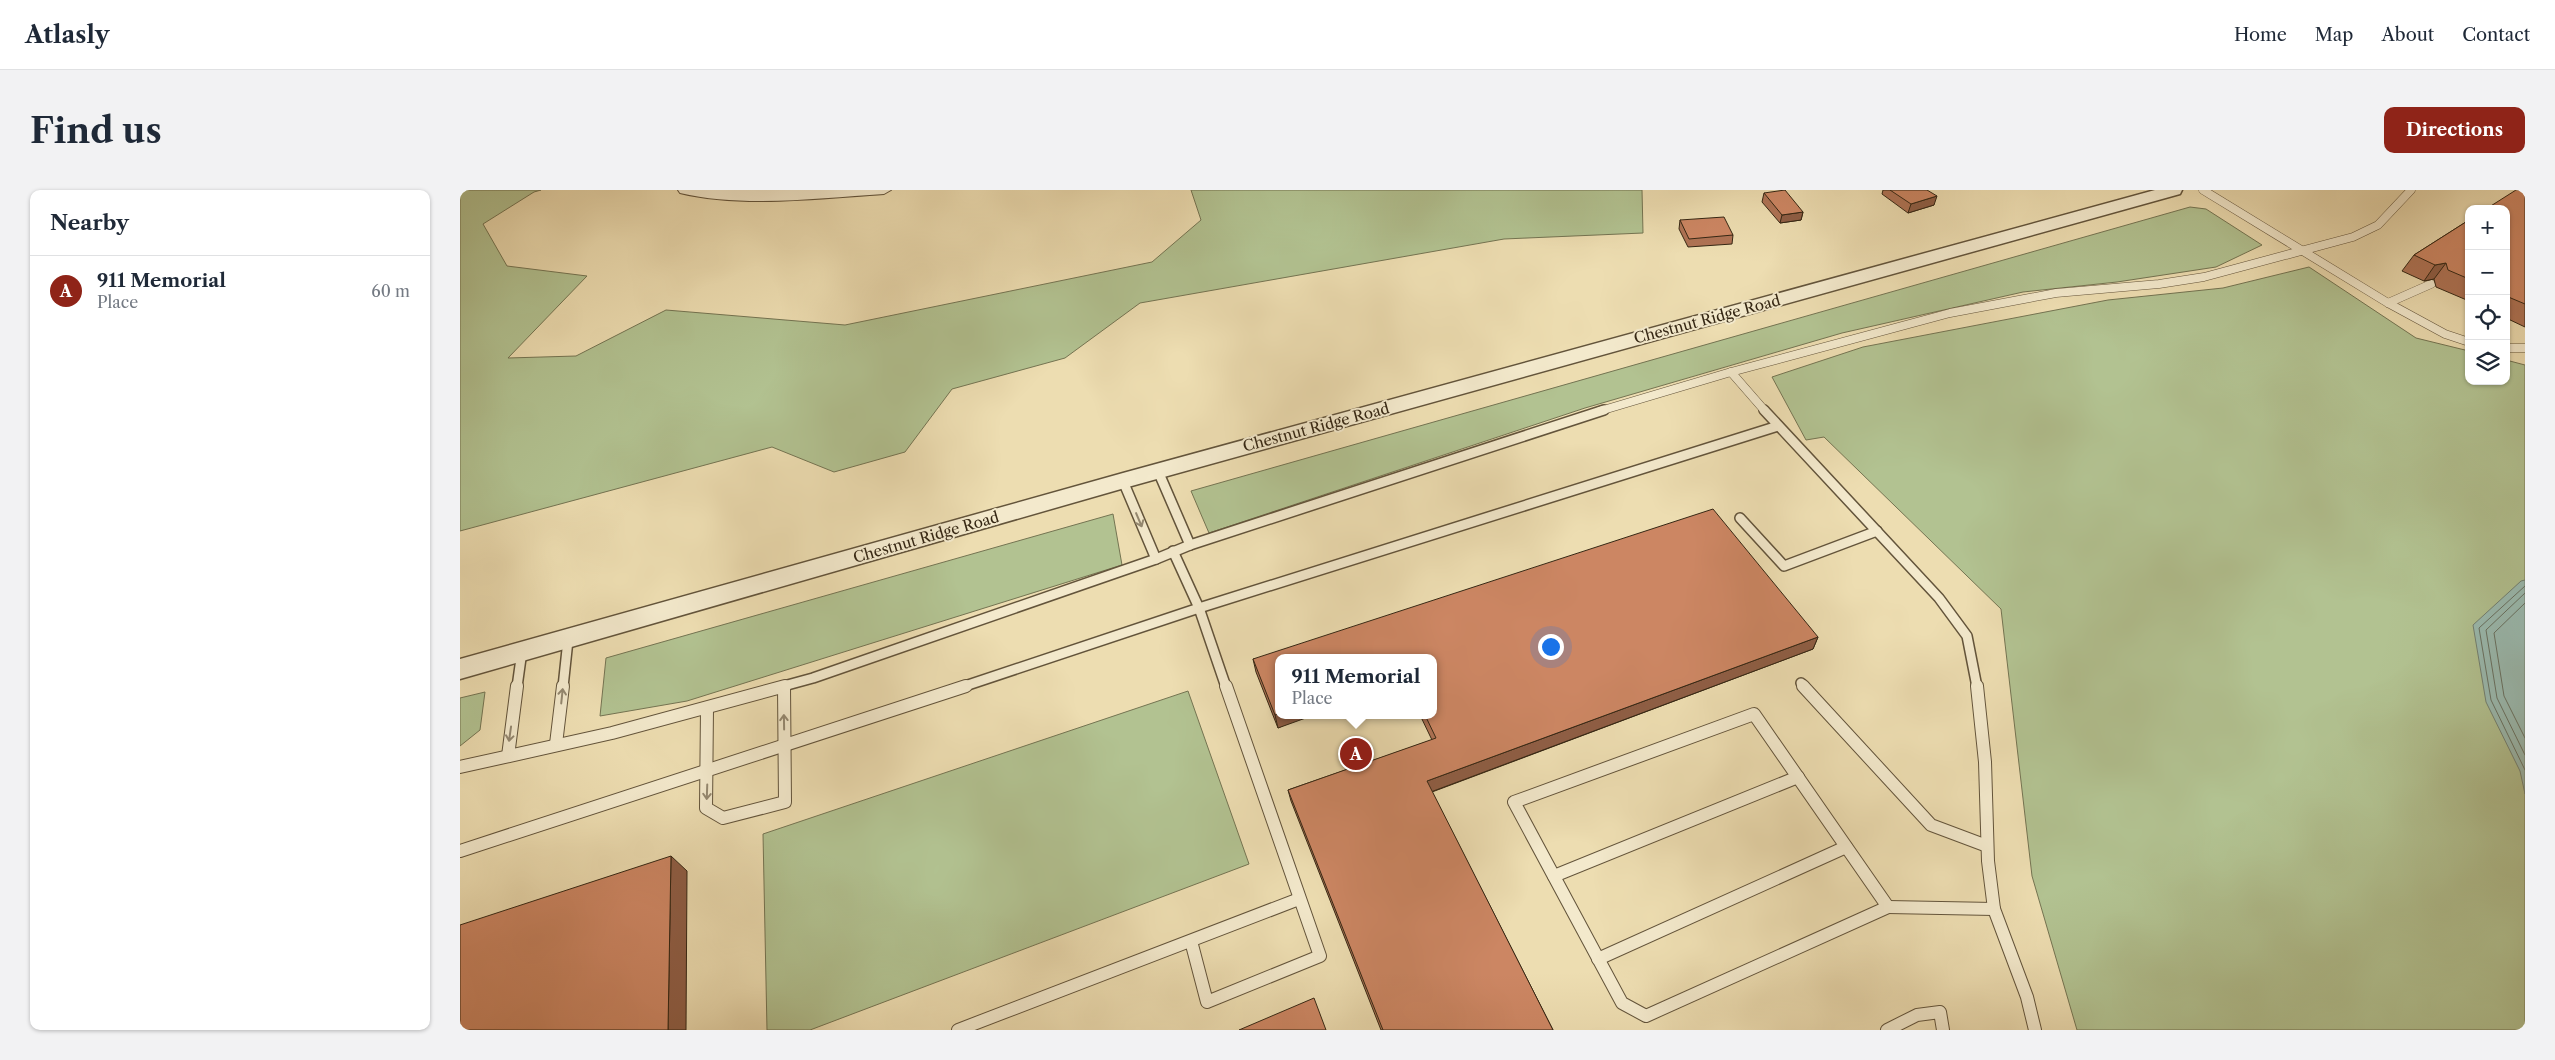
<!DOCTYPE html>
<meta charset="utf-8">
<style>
:root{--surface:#fff;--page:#f2f2f3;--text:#1f2937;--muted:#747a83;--line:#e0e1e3;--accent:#8f2418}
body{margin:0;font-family:"Libre Caslon Text",serif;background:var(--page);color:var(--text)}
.controls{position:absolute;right:15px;top:15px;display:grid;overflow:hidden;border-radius:10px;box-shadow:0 1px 4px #0004}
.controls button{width:45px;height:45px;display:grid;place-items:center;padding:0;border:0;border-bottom:1px solid var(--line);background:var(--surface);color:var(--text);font:25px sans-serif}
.you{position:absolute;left:1090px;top:456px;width:18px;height:18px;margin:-12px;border:4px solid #fff;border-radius:50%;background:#1a73e8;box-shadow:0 0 0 8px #1a73e833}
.badge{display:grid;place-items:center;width:32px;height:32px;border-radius:50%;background:var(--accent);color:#fff;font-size:16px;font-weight:700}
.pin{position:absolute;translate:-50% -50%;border:2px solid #fff;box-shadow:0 1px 5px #0006}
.popup{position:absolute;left:815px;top:464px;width:162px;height:65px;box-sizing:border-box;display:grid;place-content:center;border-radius:10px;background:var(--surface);filter:drop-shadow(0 1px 4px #0005);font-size:16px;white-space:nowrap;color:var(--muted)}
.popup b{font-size:19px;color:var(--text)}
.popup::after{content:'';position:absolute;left:50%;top:100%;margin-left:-10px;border:10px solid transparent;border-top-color:var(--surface)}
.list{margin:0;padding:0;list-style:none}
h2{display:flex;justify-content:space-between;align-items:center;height:65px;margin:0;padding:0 20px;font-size:21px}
h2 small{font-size:16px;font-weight:400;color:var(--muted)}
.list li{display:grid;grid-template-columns:32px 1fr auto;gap:15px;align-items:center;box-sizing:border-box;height:70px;padding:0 20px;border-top:1px solid var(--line)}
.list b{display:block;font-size:19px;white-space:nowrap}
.list p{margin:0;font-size:16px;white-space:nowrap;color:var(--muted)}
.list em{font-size:16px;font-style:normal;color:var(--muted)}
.icon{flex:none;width:28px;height:28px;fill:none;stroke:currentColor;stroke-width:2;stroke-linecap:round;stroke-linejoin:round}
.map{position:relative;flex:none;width:2065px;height:840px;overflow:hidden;border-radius:10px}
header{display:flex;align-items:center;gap:30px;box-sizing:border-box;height:70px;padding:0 25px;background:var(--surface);border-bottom:1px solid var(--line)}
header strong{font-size:24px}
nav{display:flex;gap:28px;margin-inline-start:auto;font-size:18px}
.intro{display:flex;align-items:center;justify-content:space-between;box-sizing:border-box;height:120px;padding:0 30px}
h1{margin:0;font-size:35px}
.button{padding:12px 22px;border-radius:10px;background:var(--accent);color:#fff;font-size:18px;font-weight:700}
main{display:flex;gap:30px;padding:0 30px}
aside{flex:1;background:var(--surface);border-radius:10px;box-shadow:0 1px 4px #0004}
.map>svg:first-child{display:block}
</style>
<header>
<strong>Atlasly</strong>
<nav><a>Home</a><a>Map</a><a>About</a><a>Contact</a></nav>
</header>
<div class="intro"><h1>Find us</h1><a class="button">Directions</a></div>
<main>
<aside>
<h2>Nearby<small></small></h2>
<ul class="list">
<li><span class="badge">A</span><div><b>911 Memorial</b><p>Place</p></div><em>60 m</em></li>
</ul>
</aside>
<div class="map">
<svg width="2065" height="840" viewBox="0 0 2065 840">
<rect width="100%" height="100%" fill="#edddb1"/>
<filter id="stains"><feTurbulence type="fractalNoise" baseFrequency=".004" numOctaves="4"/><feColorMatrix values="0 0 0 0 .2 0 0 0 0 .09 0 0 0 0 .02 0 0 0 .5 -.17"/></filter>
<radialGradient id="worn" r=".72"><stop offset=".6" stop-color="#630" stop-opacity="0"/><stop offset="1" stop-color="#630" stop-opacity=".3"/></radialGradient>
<g fill="#b2c291" stroke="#747452">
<path d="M4 0H81L74 2 23 34 47 76 127 86 48 168 116 166 206 120 385 135 692 72 741 30 731 0H1182L1183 43 1044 49 680 113 605 168 492 199 445 262 374 282 312 257 0 341V5Z"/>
<path d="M1730 17 1746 19 1802 55 1756 77 1657 92 1563 102 1382 143 1125 218 749 343 731 301Z"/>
<path d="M1849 77 1956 148 2009 161V191H2046V170L2065 175V840H1617L1572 686 1541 419 1364 247 1346 250 1312 187 1403 157 1648 110 1763 98Z"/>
<path d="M653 324 662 375 227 511 140 526 146 468Z"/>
<path d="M728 501 789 674 350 840H307L303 644Z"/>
<path d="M25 502 20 540 0 556V508Z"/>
</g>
<path fill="#9abbb1" stroke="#728072" d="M2065 390V604L2060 581 2026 512 2013 435 2061 391Z"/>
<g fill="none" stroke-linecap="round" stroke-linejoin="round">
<g stroke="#687162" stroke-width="1">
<path d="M2065 396 2019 438 2031 510 2065 580"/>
<path d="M2065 403 2026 440 2037 508 2065 565"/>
<path d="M2065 413 2034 443 2044 506 2065 548"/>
</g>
<g stroke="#63543b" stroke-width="9">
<g id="service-far2">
<path d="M1743 0 1928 113 1985 144 2009 152"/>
<path d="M1928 113 1971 94"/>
<path d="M2046 158H2065"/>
<path d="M1271 182 1305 221"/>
<path d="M1140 221 1271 182 1490 123 1596 103 1699 94 1744 87 1893 47 1918 35 1951 0"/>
</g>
</g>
<g stroke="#63543b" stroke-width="12">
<g id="service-far1">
<path d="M1304 220 1479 408 1507 446 1517 497"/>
<path d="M698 281 730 355"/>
<path d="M663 291 696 369"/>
<path d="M1280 328 1324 376 1417 341"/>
<path d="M713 361 739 418 766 497"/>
<path d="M1341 493 1345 497"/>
<path d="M57 497 62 461"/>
<path d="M103 497 108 450"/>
<path d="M320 497 353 488 696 369 730 355 1144 220"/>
<path d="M502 497 739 418 1318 236"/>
</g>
</g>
<g stroke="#63543b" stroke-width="14">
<g id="service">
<path d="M1343 496 1471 635 1527 656"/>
<path d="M1517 496 1525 572 1528 671 1534 719 1567 807 1575 840"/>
<path d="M247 519 246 618 263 628 325 612 324 497"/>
<path d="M1294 524 1428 717 1186 826 1162 813 1054 612Z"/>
<path d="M96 554 103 496"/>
<path d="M48 566 57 496"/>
<path d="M0 577 152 543 325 496"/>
<path d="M0 661 506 496"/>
<path d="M1094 686 1338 587"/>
<path d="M1428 717 1534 719"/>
<path d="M731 751 747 812 860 766 766 496"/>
<path d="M1138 769 1386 657"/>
<path d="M498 840 839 709"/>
<path d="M1427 840 1457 825 1480 822 1483 840"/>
</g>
</g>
<g stroke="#63543b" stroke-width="2">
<path id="minor" d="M218 0H431L424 4C360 8 283 18 220 3Z"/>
</g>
<g stroke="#63543b" stroke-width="3">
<path id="tertiary" d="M1695 0H1722L1720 4 668 297 0 489V469L663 283Z"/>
</g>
<use href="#service-far2" stroke="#f3e9cc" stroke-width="8"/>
<use href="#service-far1" stroke="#f3e9cc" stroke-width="9"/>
<use href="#service" stroke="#f3e9cc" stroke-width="12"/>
<use href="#minor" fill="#f3e9cc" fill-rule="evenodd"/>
<use href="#tertiary" fill="#f3e9cc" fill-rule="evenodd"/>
</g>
<g fill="#af7355" stroke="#352714">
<path d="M1423 0H1467L1474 15 1448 23 1422 4Z"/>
<path d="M2065 0V137L2046 128V19Z"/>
<path d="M1304 3 1343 22 1341 30 1320 33 1302 12Z"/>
<path d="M1220 30 1273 45 1272 54 1228 57 1219 39Z"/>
<path d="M2009 30V111L1976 97 1974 89 1964 91 1942 81 1954 65Z"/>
<path d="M1358 447 1353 459 972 602 1093 840H921L831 611 828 600 972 550 960 525H974V468L818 538 796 482 793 469Z"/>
</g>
<g fill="#8f5e45" stroke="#352714">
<path d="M1477 6 1474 15 1448 23 1451 14Z"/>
<path d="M1343 22 1341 30 1320 33 1322 25Z"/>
<path d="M1986 73 1974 89 1964 91 1975 75Z"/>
<path d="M1358 447 1353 459 968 603 967 591Z"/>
<path d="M818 524V525H854L818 538 815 525Z"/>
<path d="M211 666 227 681 226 840H208Z"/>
</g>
<g fill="#cc8663" stroke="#352714">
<path d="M1325 0 1343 22 1322 25 1304 3Z"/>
<path d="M1430 0H1467L1477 6 1451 14Z"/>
<path d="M2056 0H2065V114L2046 106V19H2026Z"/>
<path d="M1264 27 1273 45 1229 49 1220 30Z"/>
<path d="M2009 30V89L1988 80 1986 73 1975 75 1954 65Z"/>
<path d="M1253 319 1358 447 967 591 1093 840H923L828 600 976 548 965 525H974V468H818V524L815 525 793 469Z"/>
<path d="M211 666 208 840H0V735Z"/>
<path d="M854 808 866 840H779Z"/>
</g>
<defs><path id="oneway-shaft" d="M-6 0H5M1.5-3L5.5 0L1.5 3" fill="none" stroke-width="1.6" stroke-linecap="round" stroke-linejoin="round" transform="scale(1.25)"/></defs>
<g stroke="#948870">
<use href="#oneway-shaft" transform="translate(679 330) rotate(67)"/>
<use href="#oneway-shaft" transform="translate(102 506) rotate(-84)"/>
<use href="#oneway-shaft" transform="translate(324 532) rotate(-91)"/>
<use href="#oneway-shaft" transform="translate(50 544) rotate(98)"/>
<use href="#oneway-shaft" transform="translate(247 602) rotate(92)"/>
</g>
<g text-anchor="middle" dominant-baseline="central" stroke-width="4" stroke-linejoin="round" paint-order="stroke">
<g font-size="15" fill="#352714" stroke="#f3e9cc">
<text transform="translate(1247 129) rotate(-15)">Chestnut Ridge Road</text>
<text transform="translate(856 237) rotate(-15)">Chestnut Ridge Road</text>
<text transform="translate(466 347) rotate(-16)">Chestnut Ridge Road</text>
</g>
</g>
<rect width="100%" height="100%" filter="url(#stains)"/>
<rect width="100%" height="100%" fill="url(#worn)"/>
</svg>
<div class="controls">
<button>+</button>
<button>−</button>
<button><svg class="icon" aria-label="locate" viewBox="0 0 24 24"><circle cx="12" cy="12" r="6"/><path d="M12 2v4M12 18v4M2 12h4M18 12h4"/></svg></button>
<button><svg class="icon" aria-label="layers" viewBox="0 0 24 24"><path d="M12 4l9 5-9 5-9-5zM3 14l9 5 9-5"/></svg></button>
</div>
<div class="you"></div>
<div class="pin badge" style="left:896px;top:564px">A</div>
<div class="popup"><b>911 Memorial</b>Place</div>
</div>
</main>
